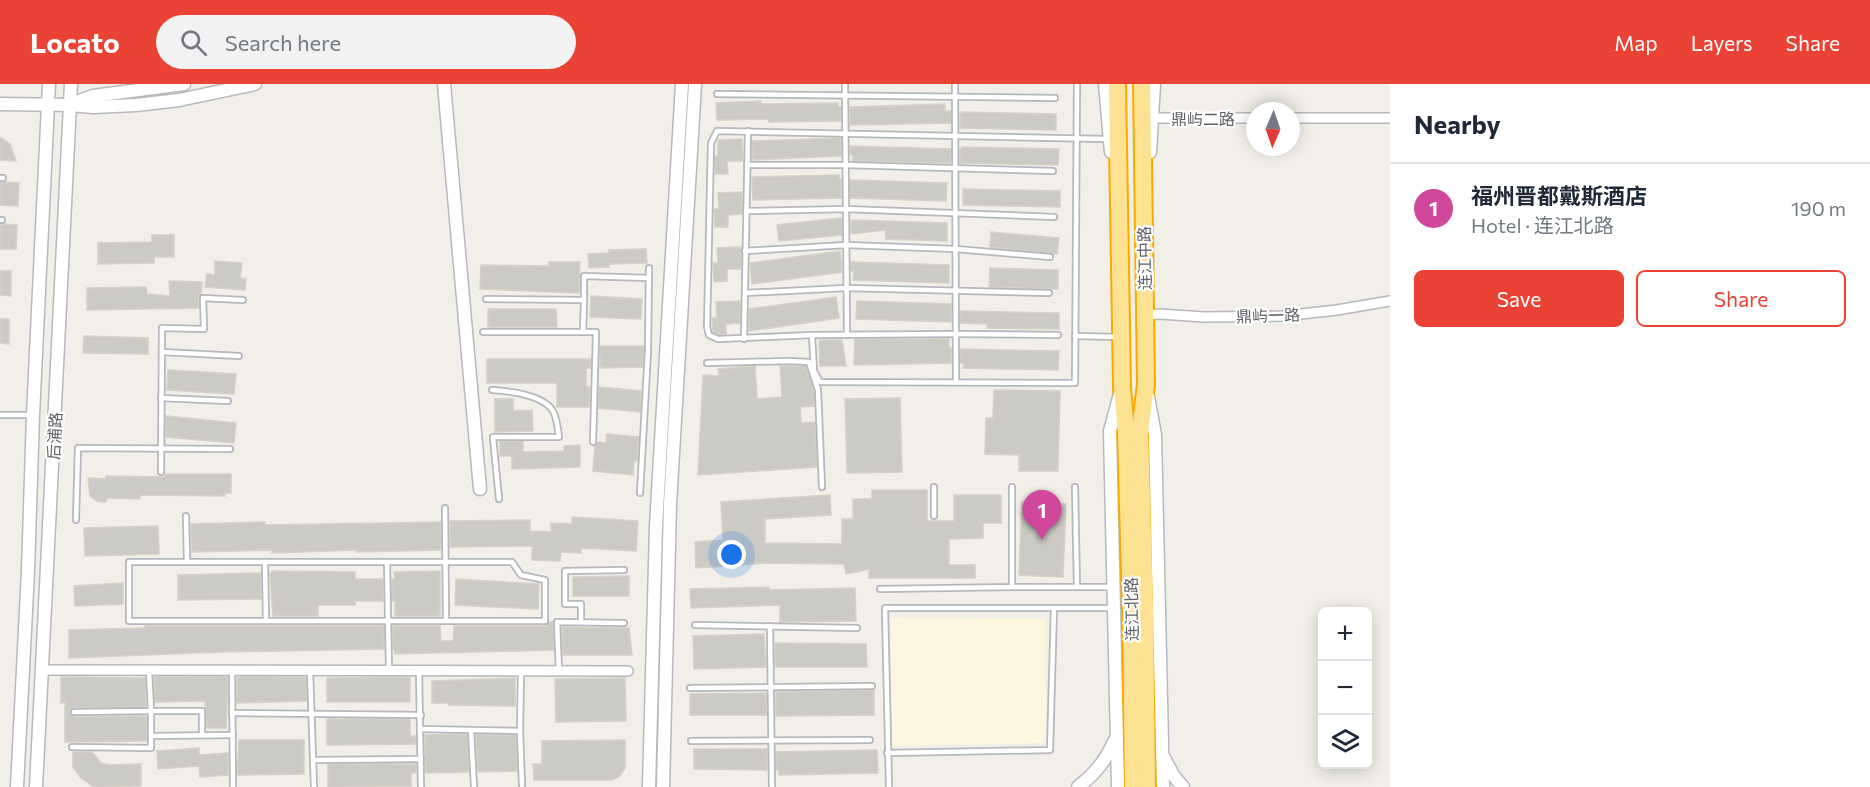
<!DOCTYPE html>
<meta charset="utf-8">
<style>
:root{--surface:#fff;--page:#f2f2f3;--text:#1f2937;--muted:#747a83;--line:#e0e1e3;--accent:#ea4335}
body{margin:0;font-family:Commissioner,"Noto Sans SC",sans-serif;background:var(--page);color:var(--text)}
.controls{position:absolute;right:18px;bottom:18px;display:grid;overflow:hidden;border-radius:9px;box-shadow:0 3px 15px #0003}
.controls button{width:54px;height:54px;display:grid;place-items:center;padding:0;border:0;border-bottom:2px solid var(--line);background:var(--surface);color:var(--text);font:30px sans-serif}
.compass{position:absolute;left:1246px;top:18px;width:54px;height:54px;border-radius:50%;background:var(--surface);box-shadow:0 3px 15px #0003;rotate:182deg}
.you{position:absolute;left:732px;top:471px;width:21px;height:21px;margin:-15px;border:4px solid #fff;border-radius:50%;background:#1a73e8;box-shadow:0 0 0 9px #1a73e833}
.badge{display:grid;place-items:center;width:39px;height:39px;border-radius:50%;background:var(--accent);color:#fff;font-size:20px;font-weight:700}
.pin{position:absolute;translate:-50% -50px;filter:drop-shadow(0 2px 3px #0008)}
.pin::after{content:'';position:absolute;top:32px;width:21px;height:18px;background:inherit;clip-path:polygon(0 0,100% 0,50% 100%)}
.list{margin:0;padding:0;list-style:none}
h2{display:flex;justify-content:space-between;align-items:center;height:78px;margin:0;padding:0 24px;font-size:26px}
h2 small{font-size:20px;font-weight:400;color:var(--muted)}
.list li{display:grid;grid-template-columns:39px 1fr auto;gap:18px;align-items:center;box-sizing:border-box;height:90px;padding:0 24px;border-top:2px solid var(--line)}
.list b{display:block;font-size:22px;white-space:nowrap}
.list p{margin:0;font-size:20px;white-space:nowrap;color:var(--muted)}
.list em{font-size:20px;font-style:normal;color:var(--muted)}
.actions{display:flex;gap:12px;padding:18px 24px}
.actions a{flex:1;padding:14px 0;border:2px solid var(--accent);border-radius:9px;text-align:center;font-size:21px;color:var(--accent)}
.actions .main{background:var(--accent);color:#fff}
.icon{flex:none;width:33px;height:33px;fill:none;stroke:currentColor;stroke-width:2;stroke-linecap:round;stroke-linejoin:round}
.map{position:relative;flex:none;width:1390px;height:703px;overflow:hidden}
header{display:flex;align-items:center;gap:36px;box-sizing:border-box;height:84px;padding:0 30px;background:var(--accent);color:#fff}
header strong{font-size:28px}
nav{display:flex;gap:33px;margin-inline-start:auto;font-size:21px}
.search{width:420px;height:54px;background:var(--page);display:flex;align-items:center;gap:15px;box-sizing:border-box;padding:0 21px;border-radius:33px;color:var(--muted);font-size:22px}
main{display:flex}
aside{flex:1;background:var(--surface)}
.map>svg:first-child{display:block}
</style>
<header>
<strong>Locato</strong>
<div class="search"><svg class="icon" aria-label="search" viewBox="0 0 24 24"><circle cx="10" cy="10" r="6"/><path d="M15 15l6 6"/></svg>Search here</div>
<nav><a>Map</a><a>Layers</a><a>Share</a></nav>
</header>
<main>
<div class="map">
<svg width="1390" height="703" viewBox="0 0 1390 703">
<rect width="100%" height="100%" fill="#f1efe8"/>
<path fill="#fef7e0" d="M891 534 1045 535 1046 659 892 662Z"/>
<g fill="#cccac5" stroke="#d6d1c6" stroke-width="1.5">
<path d="M761 17V20L838 19V23H841V37L769 38V35L717 36 716 19Z"/>
<path d="M945 20V27H951V39L850 41V23Z"/>
<path d="M960 28 1056 30V46L960 44Z"/>
<path d="M0 53 10 60 16 77 0 76Z"/>
<path d="M841 54V72L752 76V57Z"/>
<path d="M742 55 743 77H727L728 90H715V72H718V56Z"/>
<path d="M850 62 951 65V79L852 77 853 71H850Z"/>
<path d="M962 63 1059 65 1058 81 960 79V65H961Z"/>
<path d="M839 91V95H841V114L753 116 752 93Z"/>
<path d="M850 96 947 99 946 117 850 114Z"/>
<path d="M5 98 19 99 18 122 0 121V99Z"/>
<path d="M963 105 1060 107V123L963 121Z"/>
<path d="M742 108V130L728 131V143H715L714 125H719L718 109Z"/>
<path d="M840 134 842 135V151L779 157 777 141Z"/>
<path d="M851 136 947 139V157L886 155 885 146 851 150Z"/>
<path d="M3 140 17 141 16 165H0V141Z"/>
<path d="M991 148 1059 154 1057 170 990 163Z"/>
<path d="M152 151H174V173H154V179L98 180V159L152 158Z"/>
<path d="M741 163V185H727V197L714 198 713 179H718L717 164Z"/>
<path d="M646 165 647 179 609 180V183L589 184 588 170 609 169V166Z"/>
<path d="M840 167 842 188 752 200 750 179Z"/>
<path d="M215 177 242 179 240 194 246 195 245 206 205 203 207 190 215 191Z"/>
<path d="M549 178H580L579 209 480 205 481 181 549 182Z"/>
<path d="M851 178 949 181V199L853 196 854 187H851Z"/>
<path d="M990 184 1058 186V205L989 203Z"/>
<path d="M0 187H11V212L0 211Z"/>
<path d="M169 197 202 198 201 210 198 214 199 224 87 226V204L146 203 147 210 170 212Z"/>
<path d="M591 212 642 215 641 235 590 233Z"/>
<path d="M836 213 839 234 749 247V225Z"/>
<path d="M740 217V239L726 240V250H719L713 248 712 234H717L716 218Z"/>
<path d="M857 217 951 220V238L856 235Z"/>
<path d="M488 225H556L557 243H488Z"/>
<path d="M960 227 1059 229V245L987 244V240L960 239Z"/>
<path d="M0 235H9V260L0 259Z"/>
<path d="M84 252 148 254V270L83 269Z"/>
<path d="M855 255H949V264H951V279L854 281Z"/>
<path d="M819 256H842L846 282H820Z"/>
<path d="M600 262H644L643 283 600 284Z"/>
<path d="M960 265 1059 267 1058 286 963 284 964 279H960Z"/>
<path d="M487 275H591V284H586V302L590 303 589 323H557V299H487Z"/>
<path d="M755 282 757 315 782 313 780 282H806L814 307V322L800 323 801 339 815 338 817 383 698 391 703 291 719 292 718 285Z"/>
<path d="M168 286 236 290 234 310 167 306Z"/>
<path d="M599 303 641 307 640 328 598 324Z"/>
<path d="M994 306 1060 307 1058 387H1019V371L985 370 986 334H993Z"/>
<path d="M900 314 902 388 847 389 845 315Z"/>
<path d="M495 315H513V327L532 326 533 347 495 348Z"/>
<path d="M166 332 236 339 234 359 166 353Z"/>
<path d="M607 350 639 353 637 377H634L633 391 593 387 595 362 598 358 606 359Z"/>
<path d="M500 357H523V368L564 367V362L580 361V383L512 385V372H500Z"/>
<path d="M165 390H231V409H225V412L140 411V415L107 414 106 418H102L97 417 90 412 88 394 106 395V392L164 393Z"/>
<path d="M872 406H927V437H954V411H1001V439H983V454L949 455V481H975V494H869V485L846 490 844 480 766 479 696 484 695 458 723 456 721 418 830 411 831 431 765 435V459L842 460V435H853V415H872Z"/>
<path d="M1022 418 1066 420 1063 493 1019 491Z"/>
<path d="M572 433 638 437 636 467 581 464V469L561 468 560 477 532 476V462L450 463V437L530 436V447L551 448V439L572 440Z"/>
<path d="M265 438V441L441 438V463L440 466 357 468V466L272 469V466L192 468 191 440Z"/>
<path d="M158 442 159 470 85 472 84 444Z"/>
<path d="M272 487 355 488V495H383V517H355V521H318V532H273L270 489H272Z"/>
<path d="M440 487V532H395V517H392V495H395L394 488Z"/>
<path d="M261 489V515L178 516V491Z"/>
<path d="M629 492V512H573V493Z"/>
<path d="M456 495 539 500 538 525 455 521Z"/>
<path d="M123 499V520L75 522 74 502Z"/>
<path d="M769 503V506L855 504 856 537 780 538V521L691 524 690 505Z"/>
<path d="M549 538H553L554 566 395 570 394 565H393V542H440L441 557H453L454 542H545Z"/>
<path d="M145 542H384V565L220 568 69 574V546L145 544Z"/>
<path d="M562 543 629 544 632 571H563Z"/>
<path d="M764 550 766 583 694 585 693 552Z"/>
<path d="M775 559 866 560 867 583H775Z"/>
<path d="M61 593 145 594 146 623 74 624 70 625V629L74 633 147 632V657L65 658V618L61 619Z"/>
<path d="M154 593H228L226 644H207L205 617 155 618Z"/>
<path d="M237 593H306L307 617 237 619Z"/>
<path d="M410 593V618H327V594Z"/>
<path d="M515 594V622L449 621V619H432V597Z"/>
<path d="M625 594 626 637 556 638 555 595Z"/>
<path d="M874 606V631L777 632 776 631V608Z"/>
<path d="M766 609 767 631H690V610Z"/>
<path d="M327 635H410V652H416V660L327 661Z"/>
<path d="M462 650 467 651 469 688 425 689V651Z"/>
<path d="M476 651H516L517 687 478 688Z"/>
<path d="M239 656H304V690L237 691Z"/>
<path d="M625 656V684L620 692 612 696H534L533 680H542V657Z"/>
<path d="M199 664V671L228 669V691L200 693 199 682 158 685 157 667Z"/>
<path d="M694 665H767V686L694 685Z"/>
<path d="M877 666 878 689 779 691V686H776V668Z"/>
<path d="M73 668H92L101 679 109 681 141 680V702L94 703 81 694 73 683Z"/>
<path d="M328 680H416V689H411V702L328 703Z"/>
</g>
<g fill="none" stroke-linecap="round" stroke-linejoin="round">
<g stroke="#b5b8bc" stroke-width="8">
<g id="lane">
<path d="M845 0 847 251"/>
<path d="M955 0 956 298"/>
<path d="M717 10 1055 14"/>
<path d="M747 81H846L1053 87"/>
<path d="M0 94H3"/>
<path d="M746 127 846 125 1054 133"/>
<path d="M0 136H2"/>
<path d="M745 167 846 161 956 165 1050 173"/>
<path d="M745 209 846 204 1049 209"/>
<path d="M486 215 584 216V192L649 194"/>
<path d="M483 248H596L593 358"/>
<path d="M583 248 584 216"/>
<path d="M812 251 814 287 820 298 1075 299 1077 0"/>
<path d="M1058 251 956 250 812 251 718 255 709 251 707 243 711 59 717 47 1107 55"/>
<path d="M1075 252 1118 253"/>
<path d="M744 255 748 47"/>
<path d="M162 268 239 272"/>
<path d="M707 279 789 277 809 278 818 306 822 403"/>
<path d="M492 306C509 307 546 311 554 329 557 336 558 345 559 353H493L499 415"/>
<path d="M161 314 228 317"/>
<path d="M0 331H30"/>
<path d="M161 388 162 244 204 245 203 214 243 216"/>
<path d="M934 403V432"/>
<path d="M1075 403 1077 503"/>
<path d="M640 409 648 267 649 184"/>
<path d="M445 424 446 537"/>
<path d="M186 432 187 478"/>
<path d="M76 436 78 364 230 365"/>
<path d="M129 478H512L521 491 545 496V537H129Z"/>
<path d="M265 478 266 537"/>
<path d="M387 478 389 587"/>
<path d="M1012 503H1113"/>
<path d="M880 505 1012 503V403"/>
<path d="M581 538V520H565V487L624 486"/>
<path d="M695 541 857 544"/>
<path d="M770 542 772 703"/>
<path d="M232 587 233 703"/>
<path d="M310 587 314 703"/>
<path d="M419 587 421 703"/>
<path d="M521 587 520 647 522 701"/>
<path d="M559 588 557 538 624 539"/>
<path d="M690 604 872 602"/>
<path d="M74 628 151 627 149 587"/>
<path d="M232 629 421 631"/>
<path d="M420 645 520 647"/>
<path d="M471 646 474 702"/>
<path d="M202 651V627H151V652L233 651"/>
<path d="M691 657 870 656"/>
<path d="M72 663 151 664V652"/>
<path d="M887 669 1050 666 1054 524"/>
<path d="M314 676 421 675"/>
<path d="M889 703 885 524H1114"/>
</g>
</g>
<g stroke="#b5b8bc" stroke-width="12">
<g id="street">
<path d="M1152 34H1255"/>
<path d="M1291 34H1390"/>
<path d="M1145 231 1160 230 1204 233 1283 232 1337 226 1390 217"/>
<path d="M43 586 628 587"/>
</g>
</g>
<g stroke="#b6babf" stroke-width="15">
<g id="secondary">
<path d="M444 0 480 405"/>
<path d="M1105 0 1111 68"/>
<path d="M74 19 93 12 184 0"/>
<path d="M0 20 70 21 93 23 136 21 179 16 255 0"/>
<path d="M1150 68 1154 0"/>
<path d="M1148 312 1155 351 1163 703"/>
<path d="M1163 672 1173 691 1183 703"/>
<path d="M17 703 28 487 33 331 49 0"/>
<path d="M36 703 71 0"/>
<path d="M649 703 656 442 682 0"/>
<path d="M663 703 670 420 695 0"/>
<path d="M1078 703C1097 688 1105 677 1115 656"/>
<path d="M1118 703 1110 347 1120 310"/>
</g>
</g>
<g stroke="#f9ab00" stroke-width="20">
<g id="highway">
<path d="M1117 0 1122 303 1126 348 1131 525 1133 703"/>
<path d="M1142 0 1146 300 1140 348 1145 524 1147 703"/>
</g>
</g>
<use href="#lane" stroke="#fff" stroke-width="4.5"/>
<use href="#street" stroke="#fff" stroke-width="9"/>
<use href="#secondary" stroke="#fff" stroke-width="12"/>
<use href="#highway" stroke="#fde293" stroke-width="16"/>
</g>
<g text-anchor="middle" dominant-baseline="central" stroke-width="4.5" stroke-linejoin="round" paint-order="stroke">
<g font-size="16" fill="#5f6368" stroke="#fff">
<text x="1203" y="34">鼎屿二路</text>
<text transform="translate(1144 174) rotate(-91)">连江中路</text>
<text transform="translate(1268 231) rotate(-2)">鼎屿一路</text>
<text transform="translate(54 352) rotate(-87)">后浦路</text>
<text transform="translate(1131 525) rotate(-91)">连江北路</text>
</g>
</g>
</svg>
<div class="controls">
<button>+</button>
<button>−</button>
<button><svg class="icon" aria-label="layers" viewBox="0 0 24 24"><path d="M12 4l9 5-9 5-9-5zM3 14l9 5 9-5"/></svg></button>
</div>
<svg class="compass" viewBox="-18 -18 36 36"><path d="M0-13l5 13h-10z" fill="#e53935"/><path d="M0 13l5-13h-10z" fill="#747a83"/></svg>
<div class="you"></div>
<div class="pin badge" style="left:1042px;top:456px;background:#d1479c">1</div>
</div>
<aside>
<h2>Nearby<small></small></h2>
<ul class="list">
<li><span class="badge" style="background:#d1479c">1</span><div><b>福州晋都戴斯酒店</b><p>Hotel · 连江北路</p></div><em>190 m</em></li>
</ul>
<div class="actions"><a class="main">Save</a><a>Share</a></div>
</aside>
</main>
